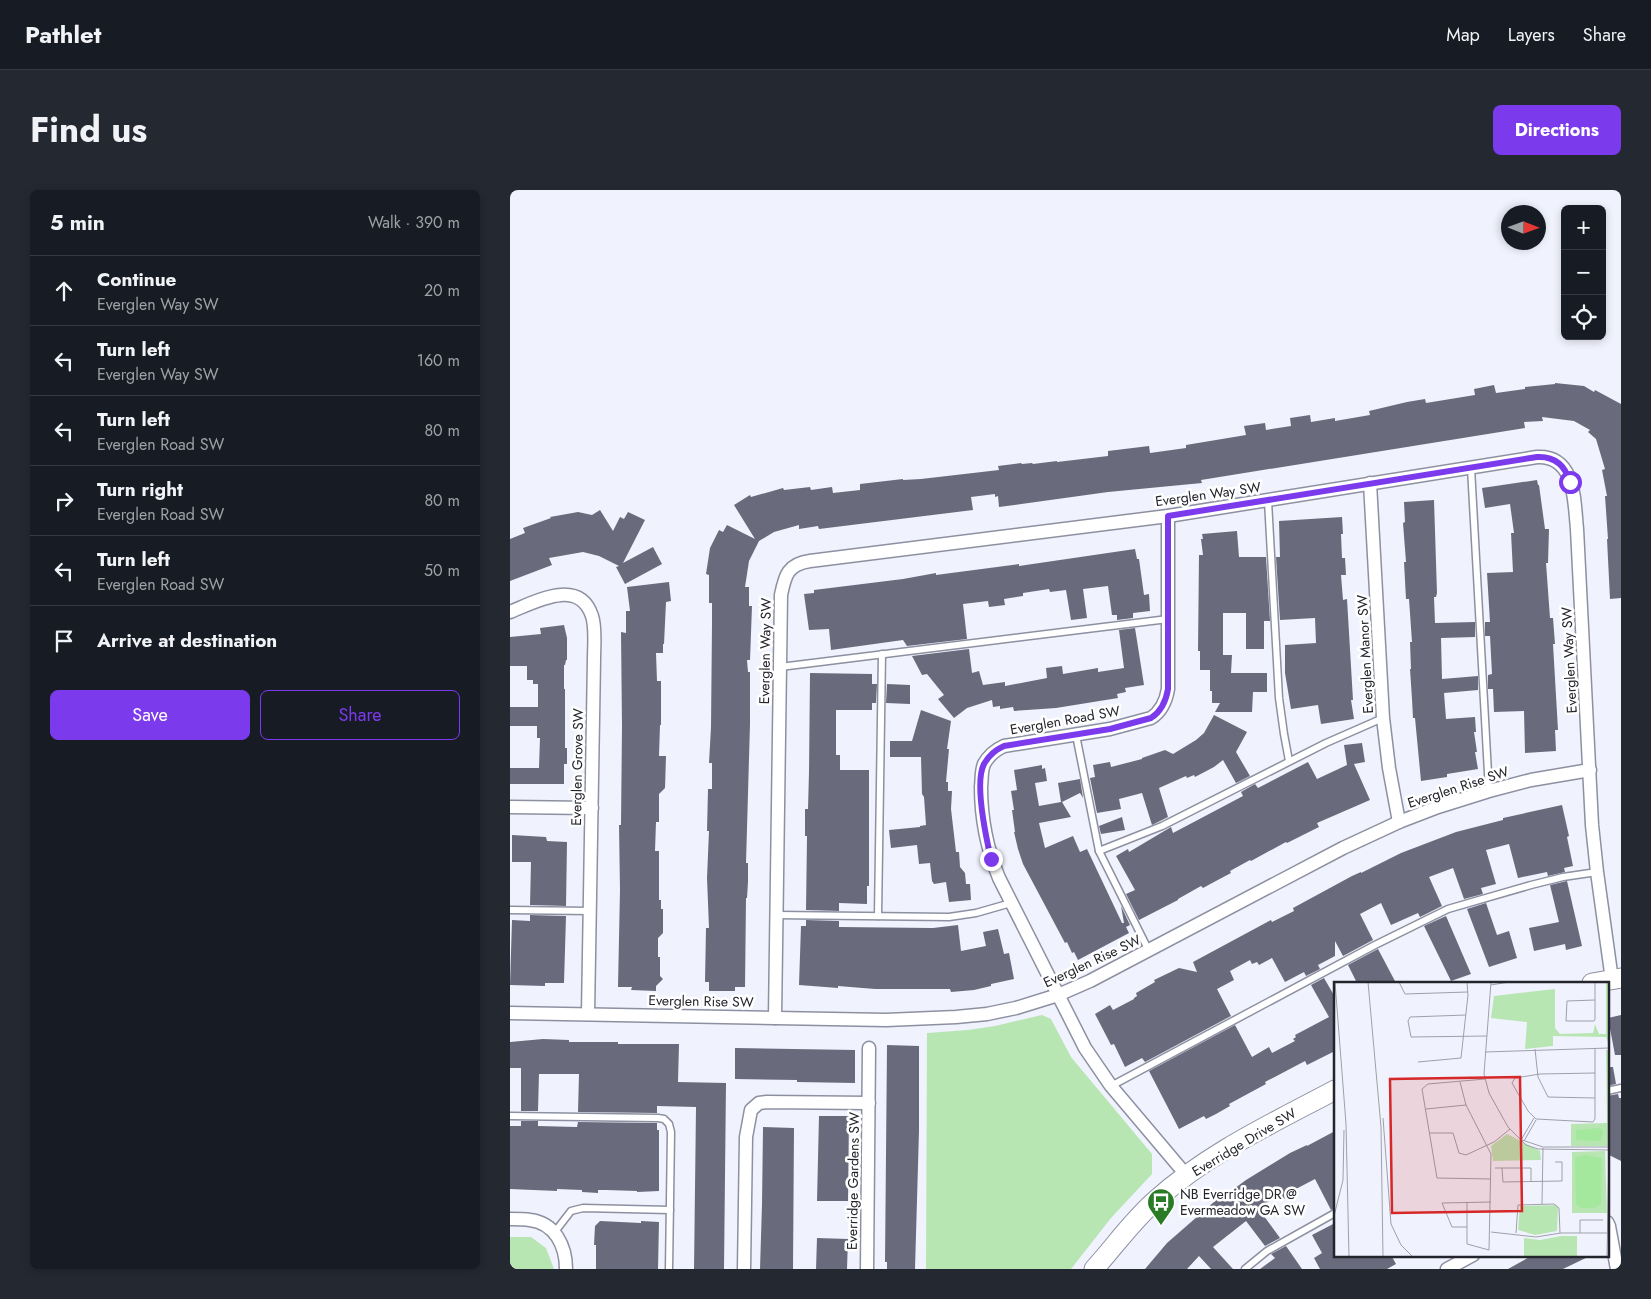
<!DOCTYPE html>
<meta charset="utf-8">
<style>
:root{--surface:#171b24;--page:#242831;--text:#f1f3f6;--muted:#9ea1a6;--line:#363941;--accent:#7c3aed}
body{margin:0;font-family:Jost,sans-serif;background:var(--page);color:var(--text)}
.controls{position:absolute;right:15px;top:15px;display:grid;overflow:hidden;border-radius:8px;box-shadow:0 2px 8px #0003}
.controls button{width:45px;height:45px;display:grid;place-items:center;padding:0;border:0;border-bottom:1px solid var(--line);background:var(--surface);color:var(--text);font:25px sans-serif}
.compass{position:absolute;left:991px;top:15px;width:45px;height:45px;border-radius:50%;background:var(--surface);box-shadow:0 2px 8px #0003;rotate:91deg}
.stop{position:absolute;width:15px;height:15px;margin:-11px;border:4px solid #7c3aed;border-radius:50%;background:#fff}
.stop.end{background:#7c3aed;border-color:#fff;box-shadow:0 1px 5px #0008}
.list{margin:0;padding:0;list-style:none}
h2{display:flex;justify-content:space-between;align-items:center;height:65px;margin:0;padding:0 20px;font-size:21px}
h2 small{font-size:16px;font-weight:400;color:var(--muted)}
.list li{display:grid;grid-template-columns:32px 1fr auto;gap:15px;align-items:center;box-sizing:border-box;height:70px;padding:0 20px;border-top:1px solid var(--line)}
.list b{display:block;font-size:19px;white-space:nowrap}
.list p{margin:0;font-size:16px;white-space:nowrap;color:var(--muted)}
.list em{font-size:16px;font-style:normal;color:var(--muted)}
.actions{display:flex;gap:10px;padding:15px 20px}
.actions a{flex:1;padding:11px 0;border:1px solid var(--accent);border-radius:8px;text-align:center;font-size:18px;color:var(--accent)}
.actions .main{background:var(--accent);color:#fff}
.icon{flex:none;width:28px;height:28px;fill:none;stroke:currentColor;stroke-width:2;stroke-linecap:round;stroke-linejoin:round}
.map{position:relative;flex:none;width:1111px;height:1079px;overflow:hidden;border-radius:8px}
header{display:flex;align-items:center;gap:30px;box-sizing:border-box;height:70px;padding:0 25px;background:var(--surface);border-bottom:1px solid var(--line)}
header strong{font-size:24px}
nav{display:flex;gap:28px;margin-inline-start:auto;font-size:18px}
.intro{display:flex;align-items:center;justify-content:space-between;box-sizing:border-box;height:120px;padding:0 30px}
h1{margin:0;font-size:35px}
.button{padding:12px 22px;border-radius:8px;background:var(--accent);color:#fff;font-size:18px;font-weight:700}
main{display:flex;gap:30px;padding:0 30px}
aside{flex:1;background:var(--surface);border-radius:8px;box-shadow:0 2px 8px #0003}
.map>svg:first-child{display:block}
</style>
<header>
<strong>Pathlet</strong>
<nav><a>Map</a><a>Layers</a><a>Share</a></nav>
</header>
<div class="intro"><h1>Find us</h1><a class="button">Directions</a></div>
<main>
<aside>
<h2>5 min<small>Walk · 390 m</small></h2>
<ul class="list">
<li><svg class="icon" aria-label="ahead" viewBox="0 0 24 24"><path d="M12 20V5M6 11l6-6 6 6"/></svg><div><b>Continue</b><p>Everglen Way SW</p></div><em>20 m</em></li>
<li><svg class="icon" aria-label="left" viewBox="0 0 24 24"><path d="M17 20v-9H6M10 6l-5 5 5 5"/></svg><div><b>Turn left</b><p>Everglen Way SW</p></div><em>160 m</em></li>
<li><svg class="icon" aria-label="left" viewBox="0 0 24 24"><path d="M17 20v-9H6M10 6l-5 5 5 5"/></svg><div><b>Turn left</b><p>Everglen Road SW</p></div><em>80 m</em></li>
<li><svg class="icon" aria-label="right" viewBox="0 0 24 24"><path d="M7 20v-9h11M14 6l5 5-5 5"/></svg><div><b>Turn right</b><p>Everglen Road SW</p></div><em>80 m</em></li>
<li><svg class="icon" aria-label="left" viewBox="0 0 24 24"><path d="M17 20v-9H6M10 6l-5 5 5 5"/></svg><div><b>Turn left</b><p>Everglen Road SW</p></div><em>50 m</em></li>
<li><svg class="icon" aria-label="arrive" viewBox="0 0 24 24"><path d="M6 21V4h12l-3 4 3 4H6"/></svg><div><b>Arrive at destination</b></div></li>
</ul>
<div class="actions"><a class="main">Save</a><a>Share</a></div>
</aside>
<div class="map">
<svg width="1111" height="1079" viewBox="0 0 1111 1079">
<rect width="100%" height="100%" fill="#f0f2fd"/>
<g fill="#b8e6b2">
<path d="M532 825 541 829 561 867 642 964V984L601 1028 561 1079H416L417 843 458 840 485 836Z"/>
<path d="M0 1047H21L36 1058 44 1079H0Z"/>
</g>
<g fill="#696b7c">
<path d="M1045 193 1074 196 1084 202 1085 200 1111 214V408L1100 409 1097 349H1098L1095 306H1097L1092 280 1095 279 1086 249 1078 242 1080 240 1064 231 1032 227 1033 231 1014 232 1015 238 691 290 692 293 598 302 489 317 488 306 485 307V304L461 307 463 320 309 339 308 336 289 339V335L264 342 249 351 239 371 235 397H239V416H242L240 470H237L238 482H240V534L236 673H238V692L237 708H236L235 797H225V801H199V792H195L196 738H199L197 688 199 641H197L198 599H202V573H199L201 537 202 434V413H199V385L196 384 200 358 209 340 213 342 217 335 245 349 224 315 240 305 241 307 273 298 274 300 300 297 301 300 322 297 323 303 350 300V294L393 289V290L411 289 489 280 488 276 511 273 512 274 522 273 523 274 547 271V272L598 266V261L639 256 640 263 676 258V255L736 245 734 236 755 233 756 240 781 236 780 228 800 225 801 232 825 228V231L860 225 859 221 897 212 915 209 916 213 965 205 964 199 984 195 986 203 1015 199V197L1045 194Z"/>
<path d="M1027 290 1028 295H1029L1035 339H1039L1038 373H1036L1040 428H1043L1045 454H1043L1048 540H1045L1046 561 1015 563 1014 521 984 522 983 499H978V485L982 484 980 446H975V432H980L977 383 1003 382 1001 343H1004L1000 314 975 318 972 298Z"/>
<path d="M924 310 927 403 926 407H924L925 433 965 432V447L931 448 932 489 968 486V500L934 503 936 529 965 527 966 542H964L967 562H965L968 579 937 584V587L911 591 905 528H903L902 509 900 479H901L900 452H902L899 409H896L894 372H896L893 333 895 332 894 312Z"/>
<path d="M90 320 103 341 110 327 114 329 118 322 135 330 113 373 143 357 152 374 115 394 106 377 109 376 89 366 73 362 39 368 42 375 0 391V349L15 343 13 338 41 328 40 327 68 322 82 325Z"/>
<path d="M832 327 833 344H831L832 368H835L836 385H831L833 410 837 409 843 510H841L844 529 811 534 808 515 781 519 775 483V455L806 453 805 428 770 430 766 367H770L769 331Z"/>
<path d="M727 341 729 367H756L760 431H754V459H736V423H713V465H722L721 483H757V502H743L742 522H705L710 513H702V501H700V480H690V461H688L689 365H693L691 349H693L692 344Z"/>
<path d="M625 359 627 369H629L634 405 639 404 640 421 623 423V428L607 430V425H602L598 396 573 399 577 428 561 430 556 400 540 402 539 399 513 403V406L494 409 495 415 479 417 478 411 453 414 457 449 397 456 393 450 321 460 319 439 299 440 294 404 304 403V400L393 389 426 383V385L509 374V376Z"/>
<path d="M159 392 161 411 156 412 154 454H153V463H146L147 491H151V535H150L149 566H156L155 598 149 604V632H146L145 661H149V710H151V719H153V743L148 748V767H150V786L153 789 146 796V801L121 800 122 797H108L110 700 109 635H111L112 536 111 442 116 443V421H120L117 397Z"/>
<path d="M54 435 57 448V470H56L55 475H54V499H55V558H57V574H54V594H0V578H29L30 548H27V536H0V517H28V494H23V490H17V476H0V447L31 444 30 438Z"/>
<path d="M625 438 634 495 615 498 616 502 607 504 608 508 546 518 504 521 503 517 490 519V516L483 517 482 510 457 518 444 528 428 509 434 505 417 484 412 485 402 466 459 459 462 483 469 481 473 495 495 492V496L537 488 536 478 552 476 553 484 588 478V482L614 478 609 440Z"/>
<path d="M300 483 362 484V494H367L366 513H362V520H326V565H330V580H359V696H357V714L329 713V721L296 720 297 646H295V619H298L299 582Z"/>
<path d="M377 494 400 495V514L376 513Z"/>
<path d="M411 520 441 531 437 559H439L436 592H438V601H442L441 619 446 662H449L450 677 455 683 456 694H460L461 710 439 712 436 692 424 694 422 691 420 673 409 674 407 655 381 658 379 640 410 637V636L416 635 414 607 412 604 411 567H380V551H402Z"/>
<path d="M704 525 737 542 726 562 740 586 726 593 713 570 704 577 685 587 684 585 677 588 676 586 649 598 658 627 642 635 632 603 609 609 611 619 587 623 580 588 585 587 583 575 600 572 601 577 632 569V568L655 560 663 564 686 550 694 543Z"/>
<path d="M852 553 855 572 844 574 860 610 807 633 809 637 777 653 776 652 741 671 740 670 720 681 721 683 704 692 693 698 691 696 668 709V710L629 730 616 704 625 700 606 666 618 659 619 662 661 637 663 643 733 606 731 602 745 594 748 598 798 572 807 589 837 575 834 555Z"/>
<path d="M532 575V579L535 578 537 591 525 593 529 616 551 612 548 593 570 589 573 608 570 603 552 612 561 627 529 633 535 658 563 646 570 662 577 659 612 733H614L611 716 620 735 616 737 619 743 568 770 564 762 562 763 557 752 555 753 513 674 508 659 504 642H505L502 620H504L501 601 507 600 504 580Z"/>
<path d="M1052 615 1059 646 1057 647 1063 676 1054 678 1055 682 1038 686 1037 682 1008 688 999 654 976 660 986 694 971 698 973 704 954 709 943 678 919 687 932 716 910 727 908 723 881 735 871 713 850 724 863 750 833 766 825 751V766L808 775 810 779 796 786 794 782 775 792 762 768 749 775 747 772 742 774 740 770 720 781 724 790 707 799 721 826 635 872 632 868 615 877 604 854 601 855 585 824 600 815 603 820 624 809V808L627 806 626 803 645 792 644 790 669 778 687 782 683 772 761 730 762 732 784 721 783 718 842 686 851 682V683L891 663 946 642 993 630V628Z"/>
<path d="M612 627 615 640 591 644 589 636Z"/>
<path d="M2 645 36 647 37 651 57 652 56 716 20 715 21 672H2Z"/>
<path d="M1057 691 1072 756 1056 760 1055 754 1024 761 1019 738 1049 732 1040 695Z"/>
<path d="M976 713 987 745 999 741 1007 768 979 777 957 719Z"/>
<path d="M20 725 56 726 54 793H35V796L0 795 2 730 20 731Z"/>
<path d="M936 726 961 784 941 791 914 736Z"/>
<path d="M296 730 329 731V737L423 738 448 735 451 761 476 756 473 742 488 739 494 764 499 763 504 789 481 794V796L464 800 441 802 440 799H365L328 796V798L289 795 291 736H296Z"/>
<path d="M868 759 886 793H847L838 775Z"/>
<path d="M814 788 825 807V861L797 875 795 871 755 892 756 894 719 914 720 916 706 924 696 929 694 926 669 939 639 881 725 835 742 867 759 857 762 863 785 851 783 849 786 847 785 845 819 827 801 795Z"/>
<path d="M1111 825V865H1105L1098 828Z"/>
<path d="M33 849 59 850V852H108V854H169L168 892 216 893 214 1079H184L186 917 147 916V923L68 922 69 884H29L28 921H11V878H0V852Z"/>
<path d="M377 855 409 856V941L405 1079H377V1072H375Z"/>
<path d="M225 858 345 860V893L287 892V890L225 889Z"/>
<path d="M1097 877H1103L1106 894 1097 896Z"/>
<path d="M1108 904 1109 908H1111V971L1097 964V906Z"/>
<path d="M309 926H339L338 1011H307Z"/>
<path d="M11 931H28V936L67 937 68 932 147 933V940H149V1001L127 1002V1001L96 1000H88V1003L72 1002V1000L47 999V1001L0 999V936H11Z"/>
<path d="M253 937 284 938 283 1079H250L252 1014Z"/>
<path d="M825 941V1018L821 1020 805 989 784 1000 785 1002 772 1010 769 1005 748 1018 770 1048 755 1056 736 1031 703 1057 723 1079H701L689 1066 677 1079H635L657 1053 712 1005 713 1007 736 990 780 963 797 955V956Z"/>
<path d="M90 1031 131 1033V1031L149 1032 148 1079H86V1055H84L85 1036Z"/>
<path d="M825 1033V1065H881L886 1074 877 1079H810L804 1068 812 1063 802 1045Z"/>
<path d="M307 1048 338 1049 337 1079H306Z"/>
<path d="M776 1056 792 1079H750L765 1068 761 1064Z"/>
<path d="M1023 1065H1082L1053 1079H998Z"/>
</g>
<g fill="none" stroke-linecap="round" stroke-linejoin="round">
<g stroke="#8d90a1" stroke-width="9">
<g id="lane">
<path d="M961 278 979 601"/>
<path d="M758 311 769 508 774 544 779 571"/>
<path d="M270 477 658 429"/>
<path d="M566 545 589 661 639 761"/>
<path d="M589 661 652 636 816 553 873 528"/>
<path d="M0 720 80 721"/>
<path d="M266 725 439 727 466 723 501 713"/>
<path d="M368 726 372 464"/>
<path d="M601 896 865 755 938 719 1021 695 1053 687 1087 682"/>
<path d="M1097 901 1111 898"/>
<path d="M0 926 148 928 154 929 159 934 161 942 159 1079"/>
<path d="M44 1043 61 1021 73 1018 160 1020"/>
<path d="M735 1079 757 1061 825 1023"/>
</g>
</g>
<g stroke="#8d90a1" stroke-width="15">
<g id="street">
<path d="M860 293 873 528 879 578 889 632"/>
<path d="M658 326V499C656 511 652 521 641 528L600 539 494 556C485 560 479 565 474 574 471 581 472 589 471 597 471 629 477 659 489 688L575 858 601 896 677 986"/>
<path d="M0 422C25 412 69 387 82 426 86 437 84 457 84 469L78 824"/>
<path d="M0 617 82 618"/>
<path d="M0 823 376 830 446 827 477 824 506 818 548 805 580 791 833 658 889 632 928 617 979 601 1021 590 1080 580"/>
<path d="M265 828 271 405C275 385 278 374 300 371L658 326 1027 267C1066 265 1064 311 1067 339L1082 635 1087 682 1102 790"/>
<path d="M0 1029C6 1029 14 1029 20 1030 45 1033 56 1056 56 1079"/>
<path d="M1097 1032 1099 1036 1107 1079"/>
<path d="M234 1079 236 947 241 920 249 913 257 912 359 913"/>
<path d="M357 1079 359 858"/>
<path d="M937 1079 963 1065"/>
</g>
</g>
<g stroke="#8d90a1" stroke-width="21">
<g id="secondary">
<path d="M1082 793 1111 788"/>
<path d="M584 1079C605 1056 622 1031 646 1010 698 963 763 933 825 900"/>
</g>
</g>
<use href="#lane" stroke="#fff" stroke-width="6"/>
<use href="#street" stroke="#fff" stroke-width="12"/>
<use href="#secondary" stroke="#fff" stroke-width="19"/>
</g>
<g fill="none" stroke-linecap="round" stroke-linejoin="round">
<path stroke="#7c3aed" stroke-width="6" d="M481 669C476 647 464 593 474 574 479 565 485 560 494 556L600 539 641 528C652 521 656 511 658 499V326L1027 267C1045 266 1055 275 1060 292"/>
</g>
<defs>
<g id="bus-pin" transform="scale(1.4375)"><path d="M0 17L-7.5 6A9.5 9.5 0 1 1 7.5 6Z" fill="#2a7b25" stroke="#fff"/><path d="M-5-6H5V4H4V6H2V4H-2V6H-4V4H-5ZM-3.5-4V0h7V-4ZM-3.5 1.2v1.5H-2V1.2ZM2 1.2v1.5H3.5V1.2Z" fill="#fff"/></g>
</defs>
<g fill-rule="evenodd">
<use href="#bus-pin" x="651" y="1012"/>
</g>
<g text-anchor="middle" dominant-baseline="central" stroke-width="5" stroke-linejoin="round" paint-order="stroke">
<g font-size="14" fill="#24252c" stroke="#fff">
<text transform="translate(698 304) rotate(-8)">Everglen Way SW</text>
<text transform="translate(255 461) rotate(-89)">Everglen Way SW</text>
<text transform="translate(855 464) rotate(-93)">Everglen Manor SW</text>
<text transform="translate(1059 470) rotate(-93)">Everglen Way SW</text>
<text transform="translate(555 530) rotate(-10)">Everglen Road SW</text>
<text transform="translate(67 577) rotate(-89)">Everglen Grove SW</text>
<text transform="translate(948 597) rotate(-18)">Everglen Rise SW</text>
<text transform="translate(582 771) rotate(-25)">Everglen Rise SW</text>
<text transform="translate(191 811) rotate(1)">Everglen Rise SW</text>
<text transform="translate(734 952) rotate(-31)">Everridge Drive SW</text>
<text transform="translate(343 991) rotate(-89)">Everridge Gardens SW</text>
</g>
<g font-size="14" fill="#24252c" stroke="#fff" text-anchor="start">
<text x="670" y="1004">NB Everridge DR @<tspan x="670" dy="16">Evermeadow GA SW</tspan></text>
</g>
</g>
<g transform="translate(824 792)">
<rect width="275" height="275" fill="#f0f2fd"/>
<path d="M272 0H275V64L272 55 219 54V64L191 67 193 40 157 36 160 14 221 7V46L226 52 259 51 261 42 265 52H272ZM272 68H275V164H237V142L273 141ZM173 152 206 169 207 178 159 179 157 164ZM271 169 273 231H238V170ZM222 223 224 225 223 249 201 253 184 248 186 224ZM227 254H243V275H190V256L206 258Z" fill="#b8e6b2"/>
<path d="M266 146 269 149 267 159 242 158V148ZM250 173 268 176 267 222 261 226H247L242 222 241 176Z" fill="#a4e89d"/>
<path fill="none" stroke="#9ea0a9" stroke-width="1" d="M1 0 12 142 15 275M34 0 47 145 49 275M65 0 71 12 134 10M157 0 150 92 155 111 174 145 192 163 204 167 275 168M261 0V37L260 39H232L233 19 261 18M157 3 175 0M132 33 76 35 74 39 77 55 153 54M261 66V137L259 140 202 137 194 129 178 101 181 96 206 92 261 91M201 67 204 95 214 115 261 116M151 70 275 66M84 80 127 76 134 13 133 0M151 97 94 102 88 107 103 196 157 197M126 100 132 123 157 172 155 268 133 262V220M92 127 132 123M49 136 57 242 67 263 79 275M96 151H119L125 171 132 173 160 160 176 147M187 158 200 136M188 158 209 165H275M190 159 202 138M161 186H197V200M168 186 169 200 228 199V180H221M208 222 209 166M0 234 9 198 10 148M133 245H118L108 221 157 220M157 250 202 255 227 251H275M182 251 184 223 220 222 225 226 226 251M246 251V238H269M273 275 275 165"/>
<path fill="#d62828" fill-opacity="0.15" stroke="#d62828" stroke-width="2.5" d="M186 95 188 229 58 231 56 97Z"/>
<rect width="275" height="275" fill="none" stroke="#24252c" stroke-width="2.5"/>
</g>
</svg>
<div class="controls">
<button>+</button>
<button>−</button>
<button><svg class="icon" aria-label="locate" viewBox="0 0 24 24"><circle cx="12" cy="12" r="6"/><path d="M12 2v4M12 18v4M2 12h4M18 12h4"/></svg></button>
</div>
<svg class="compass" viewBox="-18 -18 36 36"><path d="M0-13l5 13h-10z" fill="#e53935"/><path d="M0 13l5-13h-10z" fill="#9ea1a6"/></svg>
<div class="stop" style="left:1060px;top:292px"></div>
<div class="stop end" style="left:481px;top:669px"></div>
</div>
</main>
